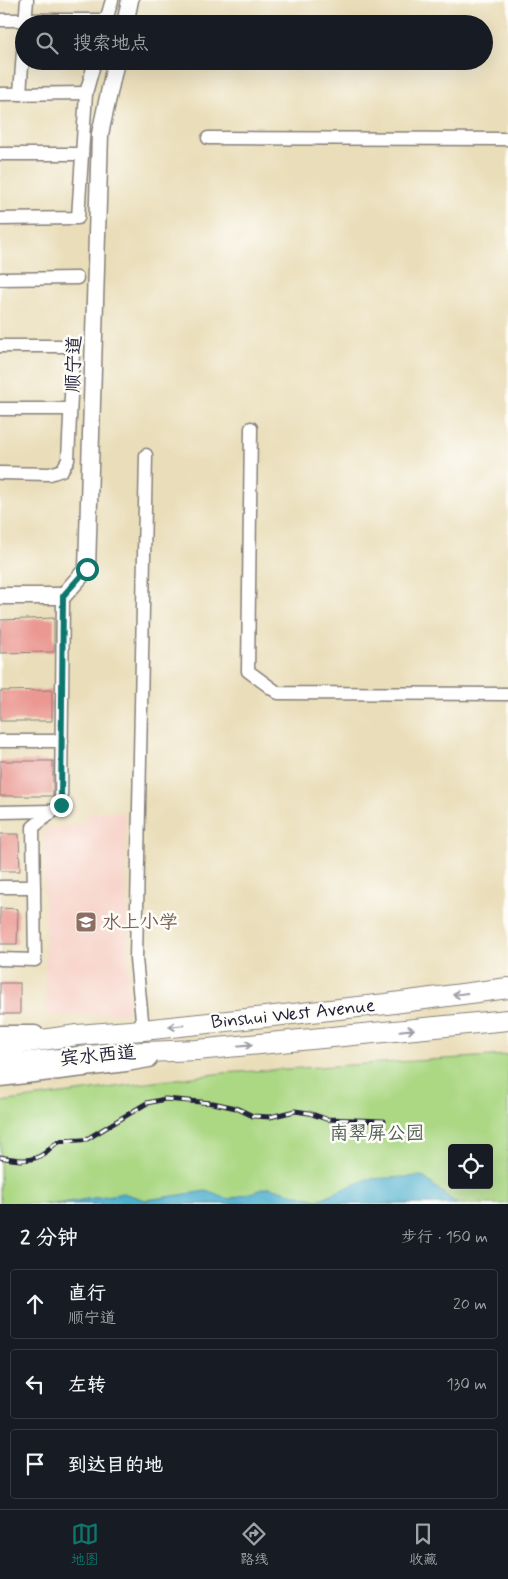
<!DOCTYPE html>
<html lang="zh">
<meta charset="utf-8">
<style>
:root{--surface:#171b24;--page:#242831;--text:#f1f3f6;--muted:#9ea1a6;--line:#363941;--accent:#0f766e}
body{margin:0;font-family:Mynerve,"LXGW WenKai TC",sans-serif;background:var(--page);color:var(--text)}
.controls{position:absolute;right:15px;bottom:15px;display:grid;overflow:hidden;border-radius:5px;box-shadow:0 5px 20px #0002}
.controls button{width:45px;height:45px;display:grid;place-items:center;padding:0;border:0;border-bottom:1px solid var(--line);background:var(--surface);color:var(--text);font:25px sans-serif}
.stop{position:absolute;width:15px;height:15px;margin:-11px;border:4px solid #0f766e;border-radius:50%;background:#fff}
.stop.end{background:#0f766e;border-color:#fff;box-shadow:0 1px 5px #0008}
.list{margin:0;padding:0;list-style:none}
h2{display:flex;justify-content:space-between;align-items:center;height:65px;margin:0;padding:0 20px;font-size:21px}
h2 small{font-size:16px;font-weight:400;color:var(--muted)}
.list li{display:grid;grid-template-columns:32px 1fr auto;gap:15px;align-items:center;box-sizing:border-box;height:70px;margin:0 10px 10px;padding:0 10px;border:1px solid var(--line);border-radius:5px}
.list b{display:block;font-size:19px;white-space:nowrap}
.list p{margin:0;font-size:16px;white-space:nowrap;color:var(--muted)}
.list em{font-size:16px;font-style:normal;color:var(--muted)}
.icon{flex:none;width:28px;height:28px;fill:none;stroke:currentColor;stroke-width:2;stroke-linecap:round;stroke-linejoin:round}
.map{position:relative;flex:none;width:508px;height:1204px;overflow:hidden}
.search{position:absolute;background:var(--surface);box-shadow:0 5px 20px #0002;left:15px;right:15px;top:15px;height:55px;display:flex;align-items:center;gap:12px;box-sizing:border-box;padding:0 18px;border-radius:28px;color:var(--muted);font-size:19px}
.sheet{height:305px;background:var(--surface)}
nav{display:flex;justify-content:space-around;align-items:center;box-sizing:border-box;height:70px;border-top:1px solid var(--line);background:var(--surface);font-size:14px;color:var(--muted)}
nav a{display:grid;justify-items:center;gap:2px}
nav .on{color:var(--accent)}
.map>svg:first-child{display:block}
</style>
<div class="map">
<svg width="508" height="1204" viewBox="0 0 508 1204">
<rect width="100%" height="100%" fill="#fdfcf7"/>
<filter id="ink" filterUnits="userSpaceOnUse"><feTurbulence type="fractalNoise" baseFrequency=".02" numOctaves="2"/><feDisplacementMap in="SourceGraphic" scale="10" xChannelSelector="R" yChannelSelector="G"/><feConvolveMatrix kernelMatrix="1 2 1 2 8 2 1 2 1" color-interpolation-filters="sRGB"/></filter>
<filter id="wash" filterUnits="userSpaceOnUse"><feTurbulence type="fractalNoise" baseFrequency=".0096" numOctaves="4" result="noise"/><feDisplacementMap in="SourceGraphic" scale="20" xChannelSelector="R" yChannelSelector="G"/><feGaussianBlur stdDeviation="1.12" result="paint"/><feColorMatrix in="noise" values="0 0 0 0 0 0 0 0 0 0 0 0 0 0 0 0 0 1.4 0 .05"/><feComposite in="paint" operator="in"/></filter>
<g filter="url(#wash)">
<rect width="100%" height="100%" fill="#eadeba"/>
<path fill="#f7d1c7" d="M87 812H125L129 1013 46 1015 44 830 51 827 87 826Z"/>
<path fill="#acd884" stroke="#677d60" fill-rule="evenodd" d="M508 1055V1204H0V1102L223 1073ZM452 1148H489V1185H452Z"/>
<path fill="#50b1cf" stroke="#396a85" d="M422 1176 457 1204H41H57L123 1193 146 1200 206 1191 229 1199 270 1187 317 1200 367 1179Z"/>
<g id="blocks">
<g fill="#eb9792">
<path d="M54 618V652L0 653V620Z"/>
<path d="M52 690V721H0V691Z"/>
<rect x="0" y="761" width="53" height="35"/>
<path d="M0 834H19L20 871H0Z"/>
<path d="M0 908 18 909 17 944H0Z"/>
<rect x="0" y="983" width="20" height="31"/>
</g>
</g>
</g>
<g filter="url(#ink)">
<use href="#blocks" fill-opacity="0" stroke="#86807a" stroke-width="1"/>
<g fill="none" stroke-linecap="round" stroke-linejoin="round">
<g stroke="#86807a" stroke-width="15">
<g id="minor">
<path d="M0 20H106"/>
<path d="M25 24 27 0"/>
<path d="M105 24 112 0"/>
<path d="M0 94 86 93"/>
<path d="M20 94 24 37"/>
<path d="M208 138 508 139"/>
<path d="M0 154H82"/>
<path d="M0 219 78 218 86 93 95 61"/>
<path d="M0 279 77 278"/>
<path d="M0 346H67L73 353 68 460 62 470 50 474 0 473"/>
<path d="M0 409H70"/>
<path d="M251 428 248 671 278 693 508 694"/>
<path d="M0 741H62"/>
<path d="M0 812 52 811"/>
<path d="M0 887H34"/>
<path d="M0 959 35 960 33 827 61 805 63 596"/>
<path d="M143 1030 136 959 146 455"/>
</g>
</g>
<g stroke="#86807a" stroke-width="19">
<g id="tertiary">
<path d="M125 24 130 0"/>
<path d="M0 596H63L87 569 100 134 116 61"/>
<path d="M0 1034H35"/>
<path d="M0 1078 126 1063 149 1059"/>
</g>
</g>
<g stroke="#86807a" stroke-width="22">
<g id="primary">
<path d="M0 1046 77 1035 143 1030 386 1004 508 988"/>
<path d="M0 1065 120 1053 197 1050 508 1020"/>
</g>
</g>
<use href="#minor" stroke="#fff" stroke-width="12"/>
<use href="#tertiary" stroke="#fff" stroke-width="16"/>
<use href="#primary" stroke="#fff" stroke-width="20"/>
<g stroke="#22223b" stroke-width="5">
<path id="rail" d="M0 1157C15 1160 32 1163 45 1153 49 1150 52 1145 57 1143 66 1138 78 1142 87 1139L147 1103 165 1099 213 1103 236 1108 253 1116 270 1117 295 1111 309 1113 326 1119 384 1121"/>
</g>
<use href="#rail" stroke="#fdfcf7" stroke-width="3" stroke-dasharray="9" stroke-linecap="butt"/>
</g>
<defs><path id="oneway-shaft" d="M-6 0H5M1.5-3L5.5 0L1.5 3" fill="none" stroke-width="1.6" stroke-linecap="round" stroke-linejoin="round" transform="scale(1.25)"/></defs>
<g stroke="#9c9ca7">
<use href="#oneway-shaft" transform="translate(460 994) rotate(172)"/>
<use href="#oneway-shaft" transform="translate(176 1026) rotate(174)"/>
<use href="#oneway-shaft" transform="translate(407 1030) rotate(-6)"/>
<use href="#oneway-shaft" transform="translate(245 1045) rotate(-6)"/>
</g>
</g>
<g fill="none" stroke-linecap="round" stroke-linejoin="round" filter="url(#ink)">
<path stroke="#0f766e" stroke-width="6" d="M61 805 63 596 87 569"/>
</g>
<defs>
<g id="school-square" transform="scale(1.125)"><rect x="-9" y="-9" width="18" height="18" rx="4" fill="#8d6e63" stroke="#fdfcf7"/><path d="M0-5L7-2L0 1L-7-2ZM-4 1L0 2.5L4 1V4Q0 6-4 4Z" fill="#fff"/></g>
</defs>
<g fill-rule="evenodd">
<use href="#school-square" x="86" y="922"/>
</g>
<g text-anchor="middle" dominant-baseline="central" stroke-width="5" stroke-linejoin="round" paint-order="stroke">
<g font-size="19" fill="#22223b" stroke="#fdfcf7">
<text transform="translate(74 364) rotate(-88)">顺宁道</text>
<text transform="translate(293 1014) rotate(-6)">Binshui West Avenue</text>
<text transform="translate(98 1056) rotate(-5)">宾水西道</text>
</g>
<g font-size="19" fill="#785e54" stroke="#fdfcf7" text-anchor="start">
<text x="102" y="922">水上小学</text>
</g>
<g font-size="19" fill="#4b5951" stroke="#fdfcf7">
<text x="377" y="1133">南翠屏公园</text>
</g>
</g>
</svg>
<div class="controls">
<button><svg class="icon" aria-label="locate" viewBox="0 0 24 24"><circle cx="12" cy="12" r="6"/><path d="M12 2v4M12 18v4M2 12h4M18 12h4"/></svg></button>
</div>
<div class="stop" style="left:87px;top:569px"></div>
<div class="stop end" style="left:61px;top:805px"></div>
<div class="search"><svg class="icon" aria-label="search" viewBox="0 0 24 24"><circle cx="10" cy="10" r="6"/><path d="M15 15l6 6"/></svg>搜索地点</div>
</div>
<section class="sheet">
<h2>2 分钟<small>步行 · 150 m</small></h2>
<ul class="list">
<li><svg class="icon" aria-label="ahead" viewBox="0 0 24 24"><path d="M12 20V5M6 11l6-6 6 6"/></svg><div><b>直行</b><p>顺宁道</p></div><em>20 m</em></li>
<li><svg class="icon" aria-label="left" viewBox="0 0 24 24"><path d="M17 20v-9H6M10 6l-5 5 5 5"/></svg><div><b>左转</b></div><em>130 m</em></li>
<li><svg class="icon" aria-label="arrive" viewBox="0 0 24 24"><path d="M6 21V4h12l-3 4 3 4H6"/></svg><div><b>到达目的地</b></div></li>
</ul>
</section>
<nav>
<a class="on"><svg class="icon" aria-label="map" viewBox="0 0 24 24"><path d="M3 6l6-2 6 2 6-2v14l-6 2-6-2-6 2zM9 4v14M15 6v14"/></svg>地图</a>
<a><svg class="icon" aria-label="directions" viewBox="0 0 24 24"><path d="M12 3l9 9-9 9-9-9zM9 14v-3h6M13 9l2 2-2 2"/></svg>路线</a>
<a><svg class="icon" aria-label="saved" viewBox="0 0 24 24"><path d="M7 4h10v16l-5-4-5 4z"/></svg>收藏</a>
</nav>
